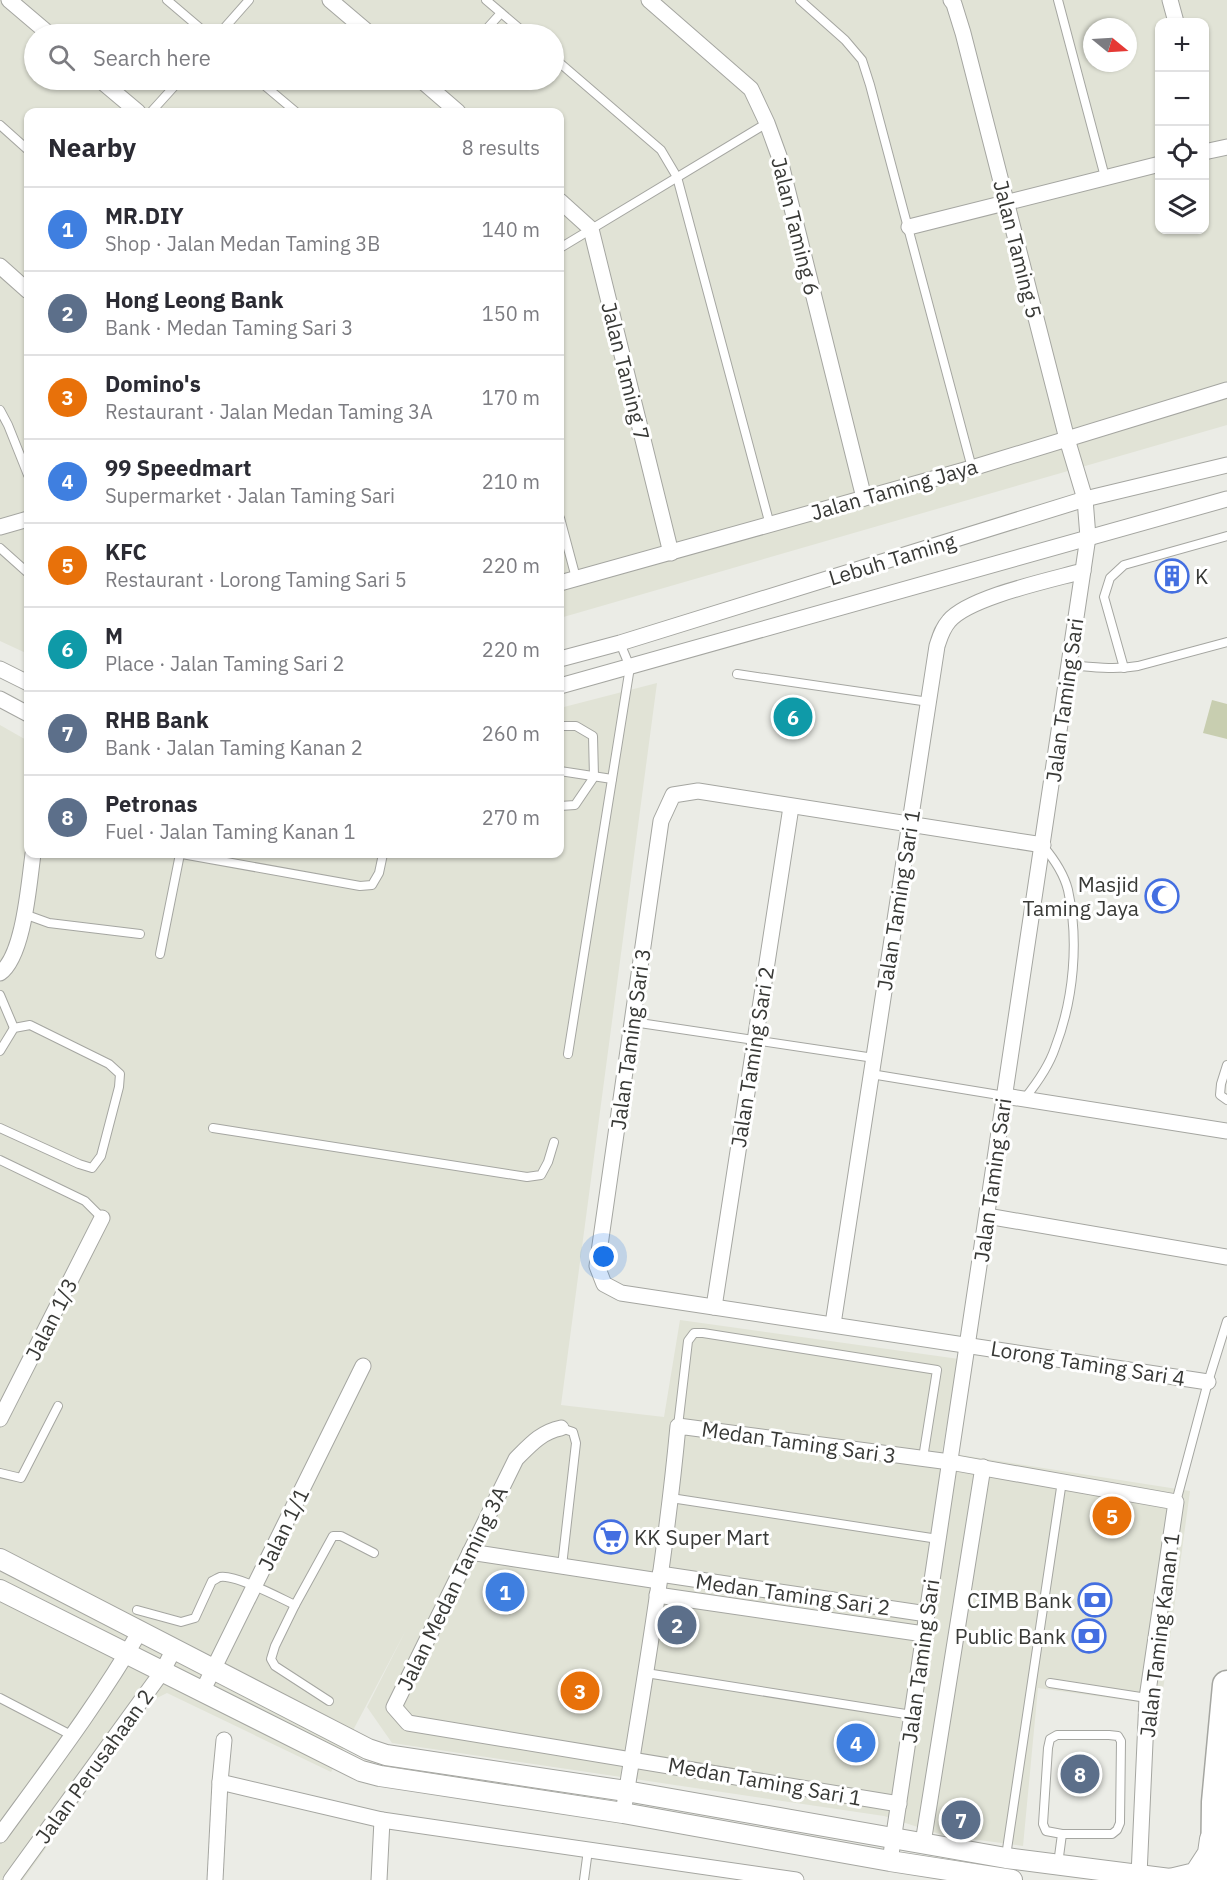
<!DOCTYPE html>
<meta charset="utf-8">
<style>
:root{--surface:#fff;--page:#f7f7f7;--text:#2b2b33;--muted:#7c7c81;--line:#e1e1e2;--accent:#db2777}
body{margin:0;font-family:"IBM Plex Sans",sans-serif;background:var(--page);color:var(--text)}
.controls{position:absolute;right:18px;top:18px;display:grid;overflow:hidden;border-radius:12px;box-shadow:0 2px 4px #0004}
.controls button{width:54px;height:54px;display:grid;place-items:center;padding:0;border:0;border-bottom:2px solid var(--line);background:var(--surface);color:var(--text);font:30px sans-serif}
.compass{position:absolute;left:1083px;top:18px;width:54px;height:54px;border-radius:50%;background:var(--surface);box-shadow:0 2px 4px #0004;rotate:108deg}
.you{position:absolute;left:604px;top:1257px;width:21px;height:21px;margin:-15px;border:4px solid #fff;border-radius:50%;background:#1a73e8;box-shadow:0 0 0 9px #1a73e833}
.badge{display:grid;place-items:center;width:39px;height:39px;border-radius:50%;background:var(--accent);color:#fff;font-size:20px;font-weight:700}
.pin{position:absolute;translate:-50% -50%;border:3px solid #fff;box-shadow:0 2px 6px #0006}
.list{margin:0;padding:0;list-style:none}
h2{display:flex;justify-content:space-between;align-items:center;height:78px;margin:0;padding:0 24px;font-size:26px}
h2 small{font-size:20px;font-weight:400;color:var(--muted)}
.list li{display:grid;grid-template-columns:39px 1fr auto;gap:18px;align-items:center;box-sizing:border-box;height:84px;padding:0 24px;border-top:2px solid var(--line)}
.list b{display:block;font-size:22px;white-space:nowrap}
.list p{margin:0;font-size:20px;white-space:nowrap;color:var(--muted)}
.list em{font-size:20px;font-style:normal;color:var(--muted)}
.icon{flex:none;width:33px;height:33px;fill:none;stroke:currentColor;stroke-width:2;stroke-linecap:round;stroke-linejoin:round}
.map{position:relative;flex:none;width:1227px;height:1880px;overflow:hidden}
.search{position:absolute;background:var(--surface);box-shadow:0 2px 4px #0004;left:24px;top:24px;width:540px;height:66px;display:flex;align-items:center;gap:15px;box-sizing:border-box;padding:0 21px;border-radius:33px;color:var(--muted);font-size:22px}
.panel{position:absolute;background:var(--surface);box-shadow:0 2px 4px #0004;left:24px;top:108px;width:540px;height:750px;border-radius:12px}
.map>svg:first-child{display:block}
</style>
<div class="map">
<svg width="1227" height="1880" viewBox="0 0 1227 1880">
<rect width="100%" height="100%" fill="#ebece6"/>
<g fill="#e1e3d6" fill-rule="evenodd">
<path d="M0 0H1227V425L560 618V112H28V654L0 641ZM1160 22H1204V230H1160ZM1092 27H1128V63H1092ZM34 34H554V80H34Z"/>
<path d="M657 683 561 1405 664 1417 680 1320 959 1359 942 1452 1190 1491 1161 1705 1038 1688 1023 1846 942 1835 884 1816 392 1743 367 1707 406 1630 331 1772 167 1693 151 1701 23 1880H0V725L28 741V854H560V708Z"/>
</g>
<path fill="#c8ceb0" d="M1212 700 1227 704V739L1203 733Z"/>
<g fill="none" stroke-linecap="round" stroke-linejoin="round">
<g stroke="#a5a6a1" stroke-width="10">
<g id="service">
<path d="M167 0 207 34"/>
<path d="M486 0 526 34"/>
<path d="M800 0 845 40 862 60 870 85 972 468"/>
<path d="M1058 0 1105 177"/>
<path d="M219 34 249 0"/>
<path d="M482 34 501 13"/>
<path d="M554 58 661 150 677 177 770 525"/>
<path d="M258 80 296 112"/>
<path d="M434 91 444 80"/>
<path d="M151 112 180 80"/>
<path d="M0 125 28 150"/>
<path d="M560 248 767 123"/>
<path d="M0 410 8 425 28 475"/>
<path d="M560 518 576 578"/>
<path d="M0 548 28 573"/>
<path d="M1069 665C1093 667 1114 670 1138 666L1227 642"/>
<path d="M1124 668 1104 597 1110 578 1124 565 1227 536"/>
<path d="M737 674 929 702"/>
<path d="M560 726H576L593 736 594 777 575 805 560 806"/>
<path d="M560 771 612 779"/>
<path d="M182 854 360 886 372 885 379 873 383 854"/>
<path d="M24 914 49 923 140 934"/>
<path d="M160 954 180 854"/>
<path d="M0 995 14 1028"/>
<path d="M633 1022 874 1058"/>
<path d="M0 1051 14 1028 30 1025 109 1064 120 1074 119 1087 101 1156 92 1168 79 1164 0 1128"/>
<path d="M568 1054 630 667 620 643"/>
<path d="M1227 1065 1221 1084 1220 1095 1227 1100"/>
<path d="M871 1074 1005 1096"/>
<path d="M1025 1098C1037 1083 1049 1066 1055 1048 1074 999 1079 940 1068 890 1064 874 1054 859 1043 846"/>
<path d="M213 1128 527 1177 541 1175 548 1162 554 1142"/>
<path d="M0 1160 85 1201 102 1218"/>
<path d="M678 1426 688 1341 694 1333H703L937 1370 923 1458"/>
<path d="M561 1428 573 1432 576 1443 562 1566"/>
<path d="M0 1473 21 1478 58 1406"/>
<path d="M671 1498 938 1539"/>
<path d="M1176 1502 1208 1382 1227 1321"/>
<path d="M295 1605 275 1646 271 1659 275 1666 329 1701"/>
<path d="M137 1610 181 1622 195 1618 212 1581C215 1580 217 1578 220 1577 235 1574 280 1598 295 1605L333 1536H341L374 1553"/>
<path d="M646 1673 912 1715"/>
<path d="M1050 1683 1147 1698"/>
<path d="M0 1698 71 1735"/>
<path d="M1006 1856 1062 1481"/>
<path d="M1058 1864 1062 1834 1046 1831 1043 1824 1048 1748 1050 1739 1057 1735H1109L1118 1736 1121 1741 1120 1823 1117 1830 1112 1834H1062"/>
<path d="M584 1880 588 1850"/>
</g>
</g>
<g stroke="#a5a6a1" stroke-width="17">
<g id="minor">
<path d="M9 0 49 34"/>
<path d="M330 0 370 34"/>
<path d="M649 0 751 89 767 123 779 156 864 498"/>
<path d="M1170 0 1176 22"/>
<path d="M100 80 138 112"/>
<path d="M421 80 458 112"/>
<path d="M1204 152 1227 147"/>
<path d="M560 201 591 229 671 553"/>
<path d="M909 227 1160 164"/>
<path d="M0 266 28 291"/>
<path d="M0 527 28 519"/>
<path d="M560 583 972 468 1227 390"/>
<path d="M560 659 620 643 1085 499 1227 465"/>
<path d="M0 669 28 683"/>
<path d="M560 686 1227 499"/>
<path d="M0 699 28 714"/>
<path d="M1043 845 698 791 673 795 661 821 597 1266 604 1284 621 1293 1208 1382"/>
<path d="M0 973C24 956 29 882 33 854"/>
<path d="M1005 1096 1227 1131"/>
<path d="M987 1216 1227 1257"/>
<path d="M714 1307 791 807"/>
<path d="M833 1324 937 646C940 637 942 629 949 621 969 597 1051 580 1083 571"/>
<path d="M0 1419 102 1218"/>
<path d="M561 1428C541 1432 530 1445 516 1459L394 1707 408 1723 899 1804"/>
<path d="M470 1552 659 1581"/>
<path d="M660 1574 927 1614"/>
<path d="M657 1595 924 1634"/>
<path d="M202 1692 363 1366"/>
<path d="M224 1740 220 1782 382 1820 796 1880"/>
<path d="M623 1813C644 1684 666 1555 678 1426L950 1462 1176 1502 1147 1698 1139 1875"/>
<path d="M0 1835C48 1769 99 1702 140 1631"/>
<path d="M923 1843 983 1467"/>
<path d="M890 1861 1088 537 1085 499 1067 439 963 33 954 4 951 0"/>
<path d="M11 1880 162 1672 174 1649"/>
<path d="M215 1880 220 1782"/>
<path d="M379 1880 382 1820"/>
</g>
</g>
<g stroke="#a5a6a1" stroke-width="22">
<g id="tertiary">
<path d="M0 1559 368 1749 386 1755 626 1791 1006 1858 1170 1879 1195 1873 1208 1853 1210 1839"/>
<path d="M0 1590 361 1771 380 1776 623 1813 890 1861 1012 1880"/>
</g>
</g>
<g stroke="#a5a6a1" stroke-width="31">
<path id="motorway" d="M1215 1880 1216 1802 1227 1685"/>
</g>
<use href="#service" stroke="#fff" stroke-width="8"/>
<use href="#minor" stroke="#fff" stroke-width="15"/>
<use href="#tertiary" stroke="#fff" stroke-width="20"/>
<use href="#motorway" stroke="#fff" stroke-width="28"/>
</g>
<defs>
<g id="building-ring" transform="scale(1.725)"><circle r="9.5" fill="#fff" stroke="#446fe1" stroke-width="1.5"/><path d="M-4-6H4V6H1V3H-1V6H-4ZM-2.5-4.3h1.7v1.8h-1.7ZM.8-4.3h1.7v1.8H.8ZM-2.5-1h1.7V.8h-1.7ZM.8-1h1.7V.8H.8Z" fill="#446fe1"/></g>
<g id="mosque-ring" transform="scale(1.725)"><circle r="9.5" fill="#fff" stroke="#446fe1" stroke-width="1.5"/><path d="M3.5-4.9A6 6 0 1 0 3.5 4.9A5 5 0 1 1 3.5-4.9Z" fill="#446fe1"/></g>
<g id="supermarket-ring" transform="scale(1.725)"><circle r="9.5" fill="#fff" stroke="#446fe1" stroke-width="1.5"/><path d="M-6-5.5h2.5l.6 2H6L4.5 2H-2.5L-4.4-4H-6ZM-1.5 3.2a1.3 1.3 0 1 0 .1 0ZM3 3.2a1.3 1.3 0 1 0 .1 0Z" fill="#446fe1"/></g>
<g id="bank-ring" transform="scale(1.725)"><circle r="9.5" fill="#fff" stroke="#446fe1" stroke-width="1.5"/><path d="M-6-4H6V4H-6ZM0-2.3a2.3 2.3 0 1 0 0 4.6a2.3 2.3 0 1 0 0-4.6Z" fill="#446fe1"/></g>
</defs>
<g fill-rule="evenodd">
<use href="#building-ring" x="1172" y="576"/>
<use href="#mosque-ring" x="1162" y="896"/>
<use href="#supermarket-ring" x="611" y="1537"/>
<use href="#bank-ring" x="1095" y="1600"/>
<use href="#bank-ring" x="1089" y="1636"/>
</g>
<g text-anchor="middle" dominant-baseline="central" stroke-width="6" stroke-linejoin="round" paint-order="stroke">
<g font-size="21" fill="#383936" stroke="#fff">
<text transform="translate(796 226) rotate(76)">Jalan Taming 6</text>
<text transform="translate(1018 249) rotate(76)">Jalan Taming 5</text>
<text transform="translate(626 371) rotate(76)">Jalan Taming 7</text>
<text transform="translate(894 489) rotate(-16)">Jalan Taming Jaya</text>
<text transform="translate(892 559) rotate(-17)">Lebuh Taming</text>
<text transform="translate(1064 700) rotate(-82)">Jalan Taming Sari</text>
<text transform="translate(898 900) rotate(-81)">Jalan Taming Sari 1</text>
<text transform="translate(630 1039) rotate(-82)">Jalan Taming Sari 3</text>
<text transform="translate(752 1057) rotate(-81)">Jalan Taming Sari 2</text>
<text transform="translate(992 1180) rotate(-82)">Jalan Taming Sari</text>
<text transform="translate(51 1319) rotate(-63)">Jalan 1/3</text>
<text transform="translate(1088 1363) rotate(9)">Lorong Taming Sari 4</text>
<text transform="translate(799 1442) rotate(8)">Medan Taming Sari 3</text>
<text transform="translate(283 1529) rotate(-64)">Jalan 1/1</text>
<text transform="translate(452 1588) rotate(-64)">Jalan Medan Taming 3A</text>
<text transform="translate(793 1594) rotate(8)">Medan Taming Sari 2</text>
<text transform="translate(1159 1635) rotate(-83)">Jalan Taming Kanan 1</text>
<text transform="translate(920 1661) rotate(-82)">Jalan Taming Sari</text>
<text transform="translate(94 1766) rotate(-54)">Jalan Perusahaan 2</text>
<text transform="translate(765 1781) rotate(10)">Medan Taming Sari 1</text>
</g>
<g font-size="21" fill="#383936" stroke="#fff" text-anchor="end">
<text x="1195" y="576" text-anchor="start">K</text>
<text x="1139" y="884">Masjid<tspan x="1139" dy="24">Taming Jaya</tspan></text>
<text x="634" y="1537" text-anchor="start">KK Super Mart</text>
<text x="1072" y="1600">CIMB Bank</text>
<text x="1066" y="1636">Public Bank</text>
</g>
</g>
</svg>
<div class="controls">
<button>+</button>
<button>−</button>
<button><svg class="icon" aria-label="locate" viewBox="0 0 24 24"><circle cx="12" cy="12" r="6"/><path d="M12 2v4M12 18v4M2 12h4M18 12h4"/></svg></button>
<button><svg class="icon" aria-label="layers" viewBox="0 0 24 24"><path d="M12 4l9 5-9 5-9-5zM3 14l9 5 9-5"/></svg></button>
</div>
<svg class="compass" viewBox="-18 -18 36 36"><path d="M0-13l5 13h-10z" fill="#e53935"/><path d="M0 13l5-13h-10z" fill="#7c7c81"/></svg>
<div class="you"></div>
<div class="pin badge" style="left:505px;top:1592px;background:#3f7fe0">1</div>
<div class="pin badge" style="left:677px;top:1625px;background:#5c6f8a">2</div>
<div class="pin badge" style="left:580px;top:1691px;background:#e8710a">3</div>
<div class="pin badge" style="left:856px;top:1743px;background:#3f7fe0">4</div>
<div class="pin badge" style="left:1112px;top:1516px;background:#e8710a">5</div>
<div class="pin badge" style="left:793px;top:717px;background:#0f9aa8">6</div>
<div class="pin badge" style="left:961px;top:1820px;background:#5c6f8a">7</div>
<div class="pin badge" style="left:1080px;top:1774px;background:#5c6f8a">8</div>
<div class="search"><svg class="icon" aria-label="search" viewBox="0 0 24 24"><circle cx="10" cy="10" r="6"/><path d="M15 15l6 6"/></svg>Search here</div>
<section class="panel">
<h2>Nearby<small>8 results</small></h2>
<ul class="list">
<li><span class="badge" style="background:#3f7fe0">1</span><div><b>MR.DIY</b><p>Shop · Jalan Medan Taming 3B</p></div><em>140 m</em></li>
<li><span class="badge" style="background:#5c6f8a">2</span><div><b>Hong Leong Bank</b><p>Bank · Medan Taming Sari 3</p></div><em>150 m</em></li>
<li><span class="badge" style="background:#e8710a">3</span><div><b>Domino's</b><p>Restaurant · Jalan Medan Taming 3A</p></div><em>170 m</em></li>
<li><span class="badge" style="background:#3f7fe0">4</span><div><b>99 Speedmart</b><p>Supermarket · Jalan Taming Sari</p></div><em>210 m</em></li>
<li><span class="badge" style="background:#e8710a">5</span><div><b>KFC</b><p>Restaurant · Lorong Taming Sari 5</p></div><em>220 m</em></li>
<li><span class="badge" style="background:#0f9aa8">6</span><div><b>M</b><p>Place · Jalan Taming Sari 2</p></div><em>220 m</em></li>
<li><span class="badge" style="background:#5c6f8a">7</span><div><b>RHB Bank</b><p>Bank · Jalan Taming Kanan 2</p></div><em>260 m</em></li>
<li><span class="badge" style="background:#5c6f8a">8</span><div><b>Petronas</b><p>Fuel · Jalan Taming Kanan 1</p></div><em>270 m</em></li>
</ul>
</section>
</div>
